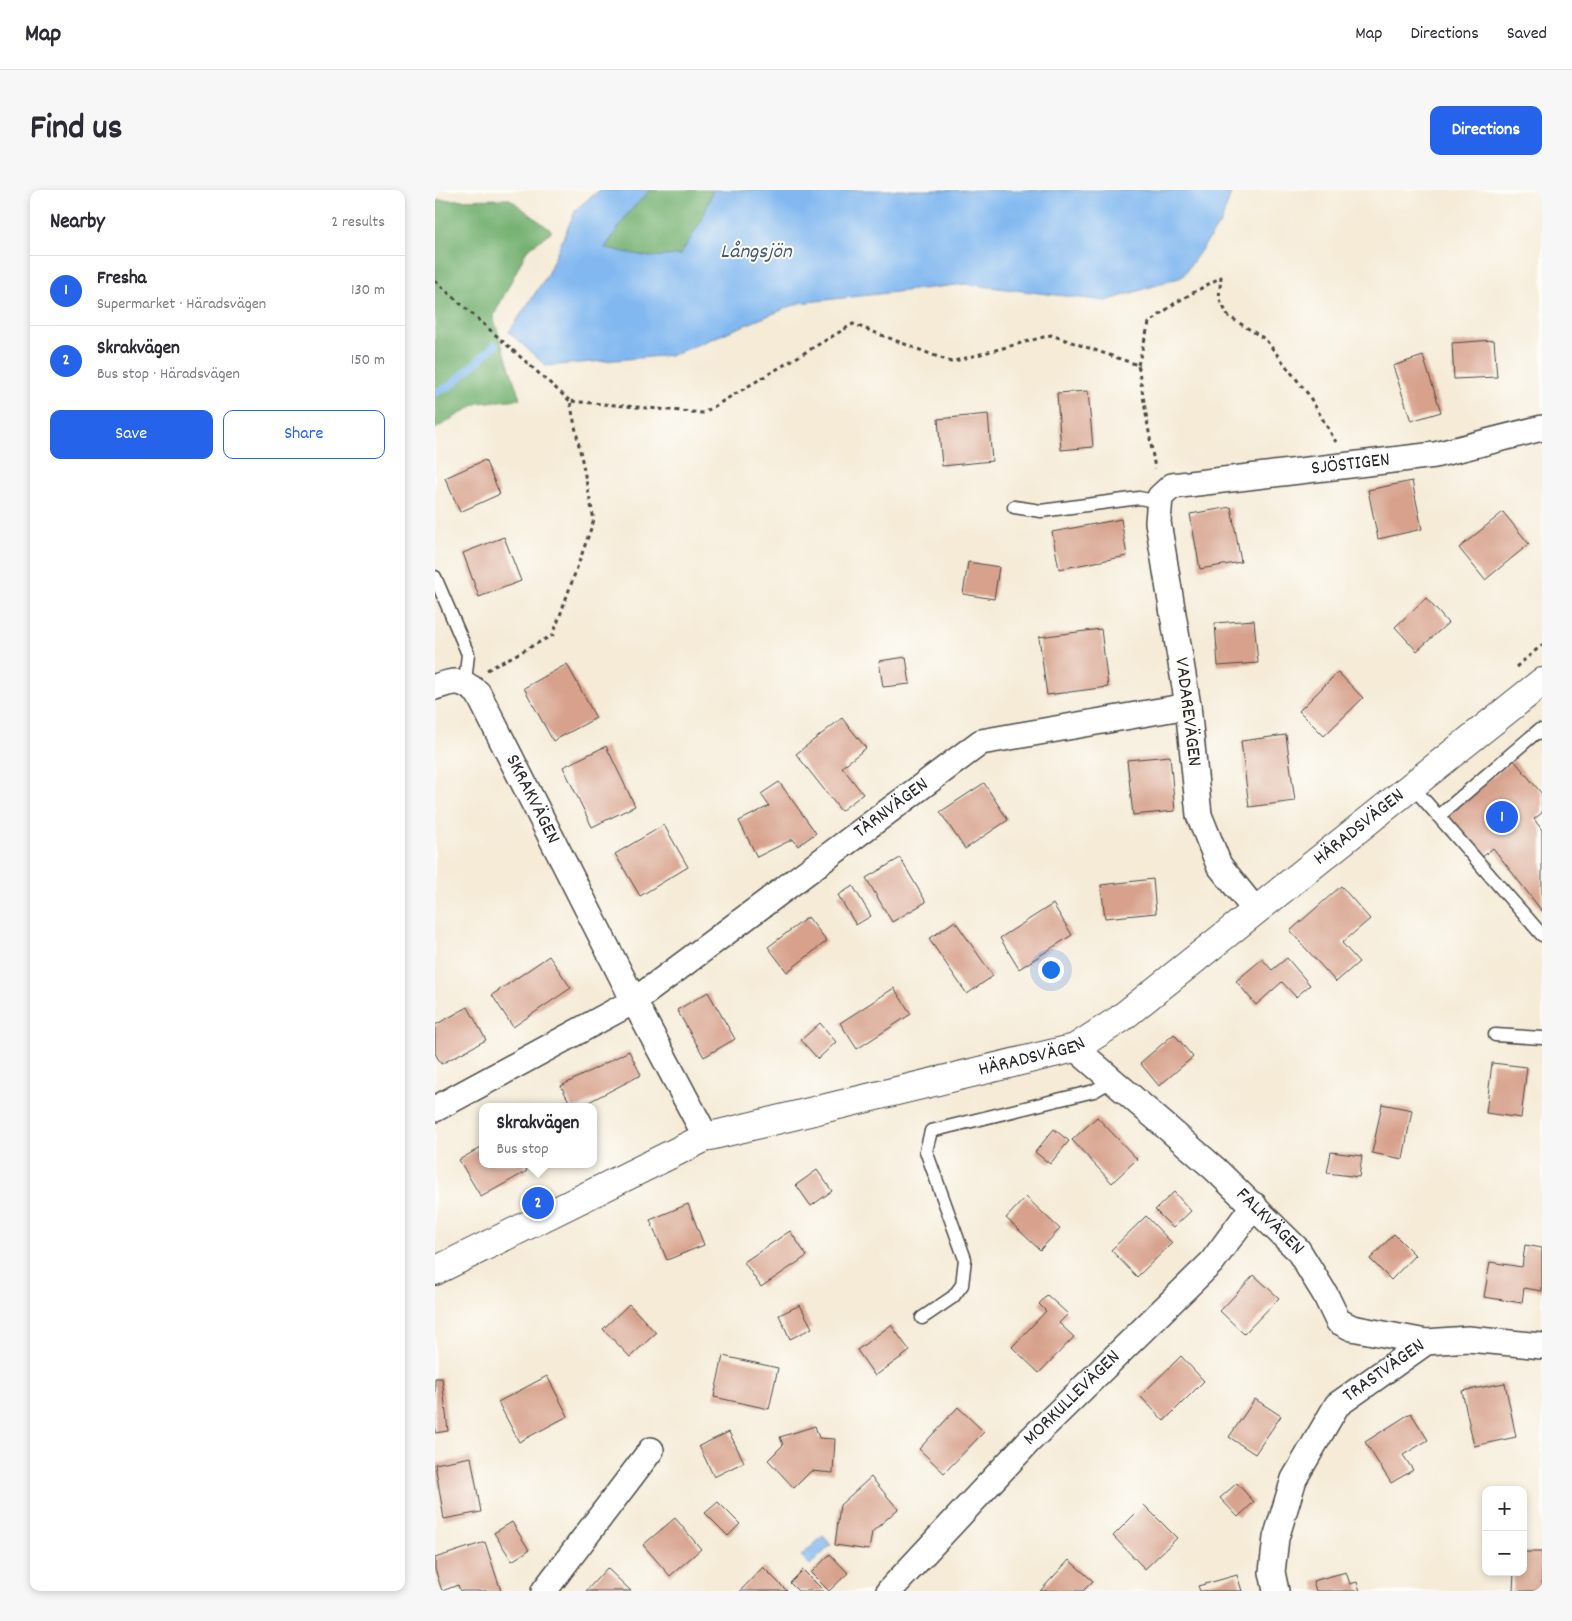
<!DOCTYPE html>
<meta charset="utf-8">
<style>
:root{--surface:#fff;--page:#f7f7f7;--text:#2b2b33;--muted:#7c7c81;--line:#e1e1e2;--accent:#2563eb}
body{margin:0;font-family:Dekko,sans-serif;background:var(--page);color:var(--text)}
.controls{position:absolute;right:15px;bottom:15px;display:grid;overflow:hidden;border-radius:10px;box-shadow:0 2px 8px #0003}
.controls button{width:45px;height:45px;display:grid;place-items:center;padding:0;border:0;border-bottom:1px solid var(--line);background:var(--surface);color:var(--text);font:25px sans-serif}
.you{position:absolute;left:615px;top:779px;width:18px;height:18px;margin:-12px;border:4px solid #fff;border-radius:50%;background:#1a73e8;box-shadow:0 0 0 8px #1a73e833}
.badge{display:grid;place-items:center;width:32px;height:32px;border-radius:50%;background:var(--accent);color:#fff;font-size:16px;font-weight:700}
.pin{position:absolute;translate:-50% -50%;border:2px solid #fff;box-shadow:0 1px 5px #0006}
.popup{position:absolute;left:44px;top:913px;width:118px;height:65px;box-sizing:border-box;display:grid;place-content:center;border-radius:10px;background:var(--surface);filter:drop-shadow(0 1px 4px #0005);font-size:16px;white-space:nowrap;color:var(--muted)}
.popup b{font-size:19px;color:var(--text)}
.popup::after{content:'';position:absolute;left:50%;top:100%;margin-left:-10px;border:10px solid transparent;border-top-color:var(--surface)}
.list{margin:0;padding:0;list-style:none}
h2{display:flex;justify-content:space-between;align-items:center;height:65px;margin:0;padding:0 20px;font-size:21px}
h2 small{font-size:16px;font-weight:400;color:var(--muted)}
.list li{display:grid;grid-template-columns:32px 1fr auto;gap:15px;align-items:center;box-sizing:border-box;height:70px;padding:0 20px;border-top:1px solid var(--line)}
.list b{display:block;font-size:19px;white-space:nowrap}
.list p{margin:0;font-size:16px;white-space:nowrap;color:var(--muted)}
.list em{font-size:16px;font-style:normal;color:var(--muted)}
.actions{display:flex;gap:10px;padding:15px 20px}
.actions a{flex:1;padding:11px 0;border:1px solid var(--accent);border-radius:10px;text-align:center;font-size:18px;color:var(--accent)}
.actions .main{background:var(--accent);color:#fff}
.map{position:relative;flex:none;width:1107px;height:1401px;overflow:hidden;border-radius:10px}
header{display:flex;align-items:center;gap:30px;box-sizing:border-box;height:70px;padding:0 25px;background:var(--surface);border-bottom:1px solid var(--line)}
header strong{font-size:24px}
nav{display:flex;gap:28px;margin-inline-start:auto;font-size:18px}
.intro{display:flex;align-items:center;justify-content:space-between;box-sizing:border-box;height:120px;padding:0 30px}
h1{margin:0;font-size:35px}
.button{padding:12px 22px;border-radius:10px;background:var(--accent);color:#fff;font-size:18px;font-weight:700}
main{display:flex;gap:30px;padding:0 30px}
aside{flex:1;background:var(--surface);border-radius:10px;box-shadow:0 2px 8px #0003}
.map>svg:first-child{display:block}
</style>
<header>
<strong>Map</strong>
<nav><a>Map</a><a>Directions</a><a>Saved</a></nav>
</header>
<div class="intro"><h1>Find us</h1><a class="button">Directions</a></div>
<main>
<aside>
<h2>Nearby<small>2 results</small></h2>
<ul class="list">
<li><span class="badge">1</span><div><b>Fresha</b><p>Supermarket · Häradsvägen</p></div><em>130 m</em></li>
<li><span class="badge">2</span><div><b>Skrakvägen</b><p>Bus stop · Häradsvägen</p></div><em>150 m</em></li>
</ul>
<div class="actions"><a class="main">Save</a><a>Share</a></div>
</aside>
<div class="map">
<svg width="1107" height="1401" viewBox="0 0 1107 1401">
<rect width="100%" height="100%" fill="#fdfcf7"/>
<filter id="ink" filterUnits="userSpaceOnUse"><feTurbulence type="fractalNoise" baseFrequency=".02" numOctaves="2"/><feDisplacementMap in="SourceGraphic" scale="10" xChannelSelector="R" yChannelSelector="G"/><feConvolveMatrix kernelMatrix="1 2 1 2 8 2 1 2 1" color-interpolation-filters="sRGB"/></filter>
<filter id="wash" filterUnits="userSpaceOnUse"><feTurbulence type="fractalNoise" baseFrequency=".0096" numOctaves="4" result="noise"/><feDisplacementMap in="SourceGraphic" scale="20" xChannelSelector="R" yChannelSelector="G"/><feGaussianBlur stdDeviation="1.12" result="paint"/><feColorMatrix in="noise" values="0 0 0 0 0 0 0 0 0 0 0 0 0 0 0 0 0 1.4 0 .05"/><feComposite in="paint" operator="in"/></filter>
<g filter="url(#wash)">
<rect width="100%" height="100%" fill="#f5ebd7"/>
<g fill="#75b171" stroke="#506e4e">
<path d="M214 0H278L267 30 245 65 214 67 170 58 194 22Z"/>
<path d="M75 9 117 41 92 60 58 127 85 209 43 213 0 239V10Z"/>
</g>
<g fill="#81b8f0" stroke="#56728e">
<path d="M165 0H215L194 22 170 58 214 67 245 65 267 30 278 0H797L786 32 747 87 671 111 530 94 364 113 237 165 111 176 74 142 111 87 141 19Z"/>
<path d="M388 1346 396 1355 375 1375 366 1366Z"/>
</g>
<g fill="none" stroke-linecap="round" stroke-linejoin="round">
<path stroke="#81b8f0" stroke-width="8" d="M0 203 15 196 60 155"/>
</g>
<g id="blocks">
<g fill="#d7a18b">
<path d="M1059 150 1062 187 1019 189 1017 153Z"/>
<path d="M988 166 1006 222 976 231 958 176Z"/>
<path d="M653 201 658 257 626 260 622 203Z"/>
<path d="M553 224 557 271 507 276 503 229Z"/>
<path d="M50 270 65 304 25 322 10 288Z"/>
<path d="M977 291 987 339 943 349 933 300Z"/>
<path d="M796 317 806 372 765 379 755 324Z"/>
<path d="M1068 322 1094 354 1050 390 1024 358Z"/>
<path d="M686 329 692 366 624 379 617 342Z"/>
<path d="M69 347 86 391 44 407 28 363Z"/>
<path d="M533 372 564 377 559 409 528 404Z"/>
<path d="M991 408 1013 433 982 461 960 437Z"/>
<path d="M819 430 823 473 783 476 780 433Z"/>
<path d="M666 439 673 497 612 505 604 447Z"/>
<path d="M471 467 475 494 448 497 444 471Z"/>
<path d="M132 474 161 528 118 551 89 498Z"/>
<path d="M903 482 928 508 889 546 864 521Z"/>
<path d="M407 528 431 558 407 577 428 604 406 621 361 564Z"/>
<path d="M851 545 860 611 814 617 806 551Z"/>
<path d="M171 556 200 616 157 637 128 577Z"/>
<path d="M735 566 740 621 698 625 692 570Z"/>
<path d="M1079 570 1107 604V623L1099 629 1107 640V721L1058 658 1046 668 1011 624Z"/>
<path d="M344 592 381 643 363 656 358 649 322 667 304 631 334 616 326 604Z"/>
<path d="M549 593 573 630 530 659 505 622Z"/>
<path d="M229 635 253 677 205 706 180 664Z"/>
<path d="M465 668 491 712 457 732 431 688Z"/>
<path d="M718 689 721 723 670 728 666 695Z"/>
<path d="M418 696 436 726 421 735 403 705Z"/>
<path d="M906 696 935 729 907 753 924 772 901 792 855 741Z"/>
<path d="M618 714 637 745 584 779 565 748Z"/>
<path d="M373 727 392 751 352 782 333 757Z"/>
<path d="M520 731 558 786 532 804 494 749Z"/>
<path d="M114 766 136 798 78 837 57 805Z"/>
<path d="M852 768 875 795 861 807 847 792 821 815 801 791 827 769 837 780Z"/>
<path d="M459 798 476 824 422 859 405 833Z"/>
<path d="M273 802 300 849 269 867 242 820Z"/>
<path d="M33 817 51 850 6 874 0 863V835Z"/>
<path d="M385 833 401 852 383 869 366 850Z"/>
<path d="M739 844 758 867 724 896 705 873Z"/>
<path d="M194 861 206 885 144 917H137L126 896Z"/>
<path d="M1057 873 1092 877 1086 928 1051 923Z"/>
<path d="M947 914 977 920 968 969 937 963Z"/>
<path d="M662 927 702 969 677 993 637 950Z"/>
<path d="M619 939 634 951 615 974 600 962Z"/>
<path d="M48 956V974H88L92 981 46 1007 24 970Z"/>
<path d="M896 962 927 966 924 987 892 983Z"/>
<path d="M382 980 397 1001 376 1016 361 995Z"/>
<path d="M739 1002 756 1021 738 1038 720 1020Z"/>
<path d="M591 1007 625 1039 605 1060 571 1028Z"/>
<path d="M253 1014 269 1055 232 1070 215 1030Z"/>
<path d="M711 1026 737 1053 702 1087 676 1060Z"/>
<path d="M355 1041 372 1066 326 1097 309 1072Z"/>
<path d="M959 1044 980 1065 956 1090 935 1069Z"/>
<path d="M1090 1055 1107 1058V1101L1089 1098 1087 1113 1049 1107 1055 1072 1087 1077Z"/>
<path d="M819 1085 844 1108 809 1144 785 1121Z"/>
<path d="M612 1105 633 1124 624 1133 639 1147 604 1183 577 1157 611 1121 604 1114Z"/>
<path d="M194 1114 221 1143 195 1167 168 1139Z"/>
<path d="M365 1115 377 1138 355 1149 344 1125Z"/>
<path d="M456 1135 475 1161 440 1186 422 1160Z"/>
<path d="M288 1166 343 1178 334 1219 279 1207Z"/>
<path d="M746 1166 769 1191 729 1231 705 1206Z"/>
<path d="M112 1186 133 1226 84 1252 63 1212Z"/>
<path d="M0 1188H7L13 1241 0 1243Z"/>
<path d="M1070 1193 1081 1247 1039 1256 1027 1201Z"/>
<path d="M820 1209 846 1226 820 1264 794 1247Z"/>
<path d="M523 1217 549 1242 509 1283 484 1259Z"/>
<path d="M976 1223 993 1250 968 1265 978 1280 956 1293 930 1252Z"/>
<path d="M380 1236 384 1248 400 1249 398 1283 376 1281 359 1298 333 1270 348 1255 345 1247Z"/>
<path d="M294 1242 309 1272 279 1287 264 1256Z"/>
<path d="M36 1267 46 1322 9 1329 0 1274Z"/>
<path d="M436 1287 463 1319 437 1342 434 1360 400 1355 405 1315Z"/>
<path d="M802 1293 819 1312 803 1327 785 1308Z"/>
<path d="M283 1312 305 1334 293 1346 270 1323Z"/>
<path d="M709 1315 742 1348 710 1379 678 1346Z"/>
<path d="M240 1328 266 1359 235 1386 208 1355Z"/>
<path d="M77 1332 94 1360 77 1371 59 1343Z"/>
<path d="M50 1352 66 1401H25L23 1395 7 1401 0 1379V1368Z"/>
<path d="M1088 1362H1107V1401H1078L1079 1382H1088Z"/>
<path d="M395 1364 413 1383 394 1401 376 1383Z"/>
<path d="M634 1370 658 1391 648 1401H605Z"/>
<path d="M328 1377 352 1401H305Z"/>
<path d="M172 1378 196 1401H151Z"/>
<path d="M368 1380 389 1401H363L355 1393Z"/>
<path d="M911 1382 915 1394 922 1392 925 1401H881L878 1391Z"/>
<path d="M802 1385 807 1401H765L763 1396Z"/>
</g>
</g>
</g>
<g filter="url(#ink)">
<use href="#blocks" fill-opacity="0" stroke="#494845" stroke-width="1"/>
<g fill="none" stroke-linecap="round" stroke-linejoin="round">
<g stroke="#494845" stroke-width="15">
<g id="service">
<path d="M579 317 606 321 704 308 725 312"/>
<path d="M0 387 33 464 30 492"/>
<path d="M977 596 1107 745"/>
<path d="M1004 626 1104 540 1107 544"/>
<path d="M1060 845 1107 848"/>
<path d="M487 1128 518 1107 527 1095 530 1069 491 961 496 941 659 901 676 891"/>
</g>
</g>
<g stroke="#494845" stroke-width="28">
<g id="minor">
<path id="s1" d="M0 497C21 490 26 489 43 503L199 811 271 947"/>
<path id="s2" d="M821 721 784 675 764 625 753 516 723 332 725 307 737 296 1000 265 1107 238"/>
<path id="s3" d="M640 858 780 979 863 1060 890 1104 903 1131 917 1138 991 1152"/>
<path id="s4" d="M0 919 199 811 546 552 753 516"/>
<path d="M109 1401 216 1260"/>
<path id="s5" d="M454 1401 594 1251 777 1072 819 1015"/>
<path id="s6" d="M841 1401 837 1382 841 1348 859 1289 902 1215 991 1152 1033 1149 1107 1156"/>
</g>
</g>
<g stroke="#494845" stroke-width="30">
<g id="tertiary">
<path id="s7" d="M0 1081 271 947 640 858 685 829 1107 492"/>
</g>
</g>
<g stroke="#494845" stroke-width="3" stroke-dasharray="4 4" stroke-linecap="butt">
<path d="M0 91 135 211"/>
<path d="M703 175 714 133 740 113 786 87 784 108 793 126 830 149 873 204 901 252"/>
<path d="M1081 477 1107 455"/>
<path d="M52 480 118 445 159 330 135 211 268 223 418 134 516 172 616 145 703 175 720 279"/>
</g>
<use href="#service" stroke="#fff" stroke-width="12"/>
<use href="#minor" stroke="#fff" stroke-width="25"/>
<use href="#tertiary" stroke="#fff" stroke-width="28"/>
</g>
</g>
<g text-anchor="middle" dominant-baseline="central" stroke-width="4" stroke-linejoin="round" paint-order="stroke">
<g font-size="20" fill="#2b2b2b" stroke="#fdfcf7">
<text stroke="none"><textPath href="#s2" startOffset="630">SJÖSTIGEN</textPath></text>
<text transform="translate(752 522) rotate(83)">VADAREVÄGEN</text>
<text stroke="none"><textPath href="#s1" startOffset="166">SKRAKVÄGEN</textPath></text>
<text stroke="none"><textPath href="#s4" startOffset="548">TÄRNVÄGEN</textPath></text>
<text stroke="none"><textPath href="#s7" startOffset="1042">HÄRADSVÄGEN</textPath></text>
<text stroke="none"><textPath href="#s7" startOffset="638">HÄRADSVÄGEN</textPath></text>
<text stroke="none"><textPath href="#s3" startOffset="261">FALKVÄGEN</textPath></text>
<text stroke="none"><textPath href="#s6" startOffset="259">TRASTVÄGEN</textPath></text>
<text stroke="none"><textPath href="#s5" startOffset="266">MORKULLEVÄGEN</textPath></text>
</g>
<g font-size="21" font-style="italic" fill="#495c70" stroke="#fdfcf7">
<text x="321" y="63">Långsjön</text>
</g>
</g>
</svg>
<div class="controls">
<button>+</button>
<button>−</button>
</div>
<div class="you"></div>
<div class="pin badge" style="left:1067px;top:627px">1</div>
<div class="pin badge" style="left:103px;top:1013px">2</div>
<div class="popup"><b>Skrakvägen</b>Bus stop</div>
</div>
</main>
